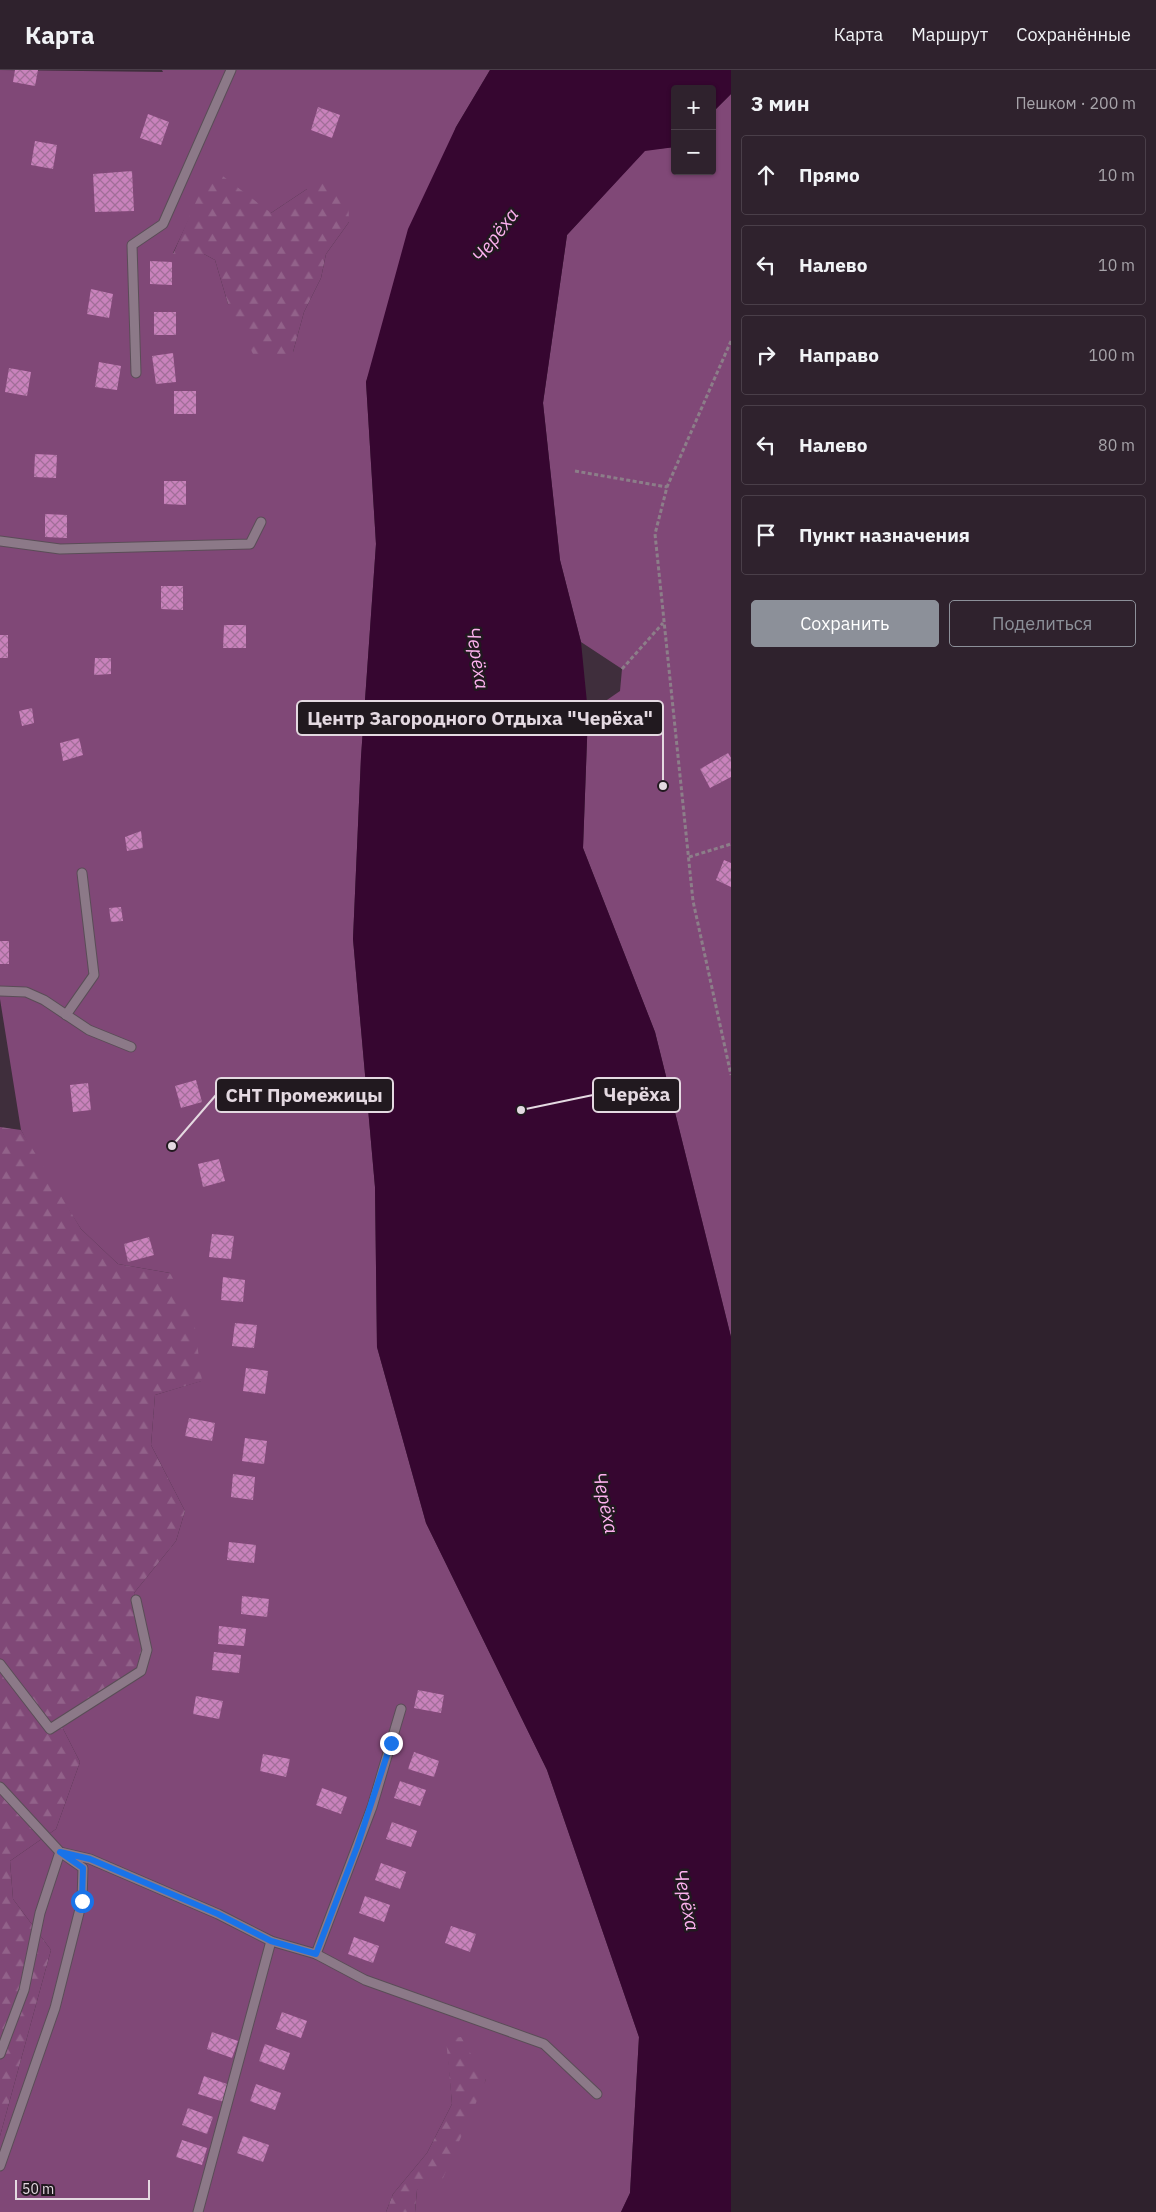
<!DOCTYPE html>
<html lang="ru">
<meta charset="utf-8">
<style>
:root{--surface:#2f222d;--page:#372a35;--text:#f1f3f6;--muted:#a7a4aa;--line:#4a3f49;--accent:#8c9099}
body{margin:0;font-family:"IBM Plex Sans",sans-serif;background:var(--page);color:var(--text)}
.controls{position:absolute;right:15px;top:15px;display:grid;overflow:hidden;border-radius:5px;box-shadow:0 1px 4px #0004}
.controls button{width:45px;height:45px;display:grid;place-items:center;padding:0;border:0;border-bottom:1px solid var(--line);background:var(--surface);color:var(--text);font:25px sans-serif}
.scale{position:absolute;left:15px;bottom:12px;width:135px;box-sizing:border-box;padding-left:5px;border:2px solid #e4d9e1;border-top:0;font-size:14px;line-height:18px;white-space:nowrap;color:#e4d9e1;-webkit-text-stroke:4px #21191f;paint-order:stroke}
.stop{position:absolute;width:15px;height:15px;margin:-11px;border:4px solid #1a73e8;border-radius:50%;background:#fff}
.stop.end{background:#1a73e8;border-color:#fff;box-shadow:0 1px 5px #0008}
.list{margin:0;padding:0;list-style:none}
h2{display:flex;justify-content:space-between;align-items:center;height:65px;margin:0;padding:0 20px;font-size:21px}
h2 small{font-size:16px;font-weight:400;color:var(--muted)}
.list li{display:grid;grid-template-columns:32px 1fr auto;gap:15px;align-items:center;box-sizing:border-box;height:80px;margin:0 10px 10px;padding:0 10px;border:1px solid var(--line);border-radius:5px}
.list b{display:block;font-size:19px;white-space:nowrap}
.list em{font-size:16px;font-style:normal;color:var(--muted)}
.actions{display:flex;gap:10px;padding:15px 20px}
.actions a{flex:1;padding:11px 0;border:1px solid var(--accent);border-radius:5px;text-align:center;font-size:18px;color:var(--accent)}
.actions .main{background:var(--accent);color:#fff}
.icon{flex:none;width:28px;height:28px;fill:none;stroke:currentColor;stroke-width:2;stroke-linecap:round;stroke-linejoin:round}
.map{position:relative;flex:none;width:731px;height:2142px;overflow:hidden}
header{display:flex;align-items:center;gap:30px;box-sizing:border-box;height:70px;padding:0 25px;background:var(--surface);border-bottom:1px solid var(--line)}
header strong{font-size:24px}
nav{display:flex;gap:28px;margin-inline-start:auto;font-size:18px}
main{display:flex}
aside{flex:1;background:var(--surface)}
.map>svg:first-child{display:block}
</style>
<header>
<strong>Карта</strong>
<nav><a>Карта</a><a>Маршрут</a><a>Сохранённые</a></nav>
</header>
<main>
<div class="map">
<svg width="731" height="2142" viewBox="0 0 731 2142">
<defs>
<pattern id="forest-firs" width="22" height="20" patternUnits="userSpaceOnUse" patternTransform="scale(1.25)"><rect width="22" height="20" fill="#804877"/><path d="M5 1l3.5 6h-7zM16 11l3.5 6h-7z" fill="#92628a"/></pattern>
<pattern id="building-cross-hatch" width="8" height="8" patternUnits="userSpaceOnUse" patternTransform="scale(1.25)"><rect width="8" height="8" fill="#c982bc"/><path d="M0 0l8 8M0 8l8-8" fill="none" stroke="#a16e98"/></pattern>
</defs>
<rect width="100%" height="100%" fill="#3f2e3c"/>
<g fill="#804877" fill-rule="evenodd">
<path d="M0 0 163 2 162 0H490L456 57 366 312 376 474 361 687 353 869 375 1117 377 1277 426 1453 547 1700 639 1967 630 2123 621 2142H415L417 2120 486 2010 447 1970 452 2034 427 2083 393 2124 386 2142H0V2066L51 1880 13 1829 10 1791 56 1759 80 1692 59 1651 144 1580 134 1523 176 1471 185 1441 151 1375 155 1325 201 1311 170 1203 118 1194 81 1159 38 1092 21 1060 0 929ZM307 119 349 152 326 184 321 208 304 242 293 282 228 234 215 190 204 184 173 183 190 147 271 143Z"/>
<path d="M731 24V1267L655 962 583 778 588 643 620 621 622 599 581 572 560 490 543 333 567 165 645 80 675 77V101H712V43Z"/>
</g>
<g fill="url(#forest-firs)">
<path d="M211 97 271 143 307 119 327 110 348 126 349 152 326 184 321 208 304 242 293 282 282 293 253 284 228 234 215 190 204 184H173Z"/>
<path d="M0 1057 21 1060 81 1159 118 1194 170 1203 194 1250 202 1311 155 1325 151 1375 185 1441 176 1471 134 1523 144 1580 139 1599 59 1651 80 1692 56 1759 10 1791 13 1829 51 1880 0 2066Z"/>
<path d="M461 1967 486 2010 443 2108 417 2120 415 2142H386L393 2124 427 2083 452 2034 446 1969Z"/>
</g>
<path fill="#360630" d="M490 0H731V24L712 43V19H675V77L645 81 567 165 543 333 560 490 581 572 588 643 583 778 655 962 731 1267V2142H621L630 2123 639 1967 547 1700 426 1453 377 1277 375 1117 353 869 361 687 376 474 366 312 408 159 456 57Z"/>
<g fill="url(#building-cross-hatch)">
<path d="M15 0H38L35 16 13 12Z"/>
<path d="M318 37 340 45 332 68 311 60Z"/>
<path d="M148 44 169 52 161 75 140 68Z"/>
<path d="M35 71 57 75 53 99 31 95Z"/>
<path d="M132 101 134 141 95 142 93 104Z"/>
<path d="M150 191 172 192V215L150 214Z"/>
<path d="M91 219 113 224 109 248 87 244Z"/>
<rect x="154" y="242" width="22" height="23"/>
<path d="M173 283 176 312 156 314 152 286Z"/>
<path d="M99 292 121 296 117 320 95 317Z"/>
<path d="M9 298 31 302 27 326 5 322Z"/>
<rect x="174" y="321" width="22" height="23"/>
<path d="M35 384 57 385 56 408 34 407Z"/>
<path d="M164 411H186V435L164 434Z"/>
<path d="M45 444 67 445V468L45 467Z"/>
<path d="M161 516H183V540L161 539Z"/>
<path d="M224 555H246V578H223Z"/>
<rect x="0" y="565" width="8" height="23"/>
<path d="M95 588H111V604L94 605Z"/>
<path d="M32 638 34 653 22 656 19 641Z"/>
<path d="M79 668 83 685 63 691 60 673Z"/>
<path d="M728 683 731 688V707L710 718 700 699Z"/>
<path d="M141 761 143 778 127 781 125 767Z"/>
<path d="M724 790 731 793V817L716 810Z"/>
<path d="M121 837 123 851 111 852 109 838Z"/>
<rect x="0" y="871" width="9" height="23"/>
<path d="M196 1010 202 1032 181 1038 175 1016Z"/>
<path d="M88 1013 91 1040 73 1042 70 1015Z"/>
<path d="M219 1089 225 1111 203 1117 198 1094Z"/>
<path d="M212 1164 234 1166 231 1189 209 1187Z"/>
<path d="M149 1167 154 1185 128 1192 124 1174Z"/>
<path d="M223 1207 245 1210 243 1232 221 1230Z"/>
<path d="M235 1253 257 1255 254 1278 232 1276Z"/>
<path d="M246 1298 268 1301 265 1324 243 1321Z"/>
<path d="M189 1348 215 1353 212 1371 185 1366Z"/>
<path d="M245 1368 267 1371 264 1394 242 1391Z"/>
<path d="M233 1404 255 1407 253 1430 231 1427Z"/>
<path d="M229 1472 256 1475 254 1493 227 1490Z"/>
<path d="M242 1526 269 1529 267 1547 241 1544Z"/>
<path d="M219 1556 246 1559 244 1576 218 1574Z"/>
<path d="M214 1582 241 1585 239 1603 212 1600Z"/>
<path d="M418 1620 444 1625 441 1643 414 1638Z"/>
<path d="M196 1626 223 1631 219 1649 193 1644Z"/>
<path d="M414 1682 439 1691 434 1707 408 1699Z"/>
<path d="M263 1684 290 1689 286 1707 260 1701Z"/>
<path d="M400 1711 426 1720 420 1736 394 1728Z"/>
<path d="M322 1718 347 1727 341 1744 316 1735Z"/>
<path d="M392 1752 417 1761 411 1777 386 1769Z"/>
<path d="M381 1793 406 1802 400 1819 375 1810Z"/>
<path d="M365 1826 390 1835 384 1852 359 1843Z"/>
<path d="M451 1856 476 1864 470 1882 445 1873Z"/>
<path d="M354 1867 379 1876 373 1893 348 1884Z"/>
<path d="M282 1942 307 1951 301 1968 276 1959Z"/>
<path d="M212 1962 238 1971 232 1988 207 1979Z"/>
<path d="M265 1974 290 1983 284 2000 259 1991Z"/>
<path d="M204 2006 230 2015 224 2032 198 2024Z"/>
<path d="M256 2014 281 2023 275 2040 250 2031Z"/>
<path d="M188 2038 213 2047 207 2064 182 2055Z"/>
<path d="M243 2066 269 2075 263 2092 237 2083Z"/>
<path d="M182 2070 207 2078 202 2095 176 2087Z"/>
</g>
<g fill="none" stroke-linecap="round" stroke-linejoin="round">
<g stroke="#5a4d57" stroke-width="11">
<g id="lane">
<path d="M136 303 132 175 163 154 231 0"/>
<path d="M0 471 60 479 250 474 261 452"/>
<path d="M0 921 26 922 44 930 89 960 131 977"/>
<path d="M66 945 94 905 82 803"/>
<path d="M0 1594 50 1659 141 1601 147 1580 136 1530"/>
<path d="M0 1717 60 1782 90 1789 218 1844 271 1871 316 1884 365 1910 544 1974 597 2024"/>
<path d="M316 1884 372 1737 401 1639"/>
<path d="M0 1984 24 1920 40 1843 60 1782 83 1798 82 1831 55 1938 0 2096"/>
<path d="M198 2142 271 1871"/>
</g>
</g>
<g stroke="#8c7e89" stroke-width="3" stroke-dasharray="4 2.5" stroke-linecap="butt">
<path d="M731 271 667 417 655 464 693 831 731 1005"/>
<path d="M575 401 667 417"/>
<path d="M622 599 663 553"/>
<path d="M689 787 731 774"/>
</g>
<use href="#lane" stroke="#8c7988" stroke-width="9"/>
</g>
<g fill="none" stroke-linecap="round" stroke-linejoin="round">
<path stroke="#1a73e8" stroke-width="6" d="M82 1831 83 1798 60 1782 90 1789 218 1844 271 1871 316 1884 357 1777 391 1673"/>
</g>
<g text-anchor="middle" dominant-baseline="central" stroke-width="5" stroke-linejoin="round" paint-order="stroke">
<g font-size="19" font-style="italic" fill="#fcb1ee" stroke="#21191f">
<text transform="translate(495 165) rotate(-53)">Черёха</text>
<text transform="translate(478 588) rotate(81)">Черёха</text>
<text transform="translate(606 1433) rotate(78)">Черёха</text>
<text transform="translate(687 1830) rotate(78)">Черёха</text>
</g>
</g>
<path fill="none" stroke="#e4d9e1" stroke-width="2" d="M663 716L663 648M521 1040L593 1025M172 1076L216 1025"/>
<g fill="#e4d9e1" stroke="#21191f" stroke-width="2">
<circle cx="663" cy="716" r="5"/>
<circle cx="521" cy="1040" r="5"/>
<circle cx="172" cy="1076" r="5"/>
</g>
<g fill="#21191f" stroke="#e4d9e1" stroke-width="2">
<rect x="297" y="631" width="366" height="34" rx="5"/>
<rect x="593" y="1008" width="87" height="34" rx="5"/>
<rect x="216" y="1008" width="177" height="34" rx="5"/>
</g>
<g font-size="19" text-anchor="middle" font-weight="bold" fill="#e4d9e1">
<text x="480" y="655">Центр Загородного Отдыха "Черёха"</text>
<text x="637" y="1031">Черёха</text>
<text x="304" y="1032">СНТ Промежицы</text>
</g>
</svg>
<div class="controls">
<button>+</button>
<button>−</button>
</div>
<div class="scale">50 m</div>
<div class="stop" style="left:82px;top:1831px"></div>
<div class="stop end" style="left:391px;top:1673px"></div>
</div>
<aside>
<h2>3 мин<small>Пешком · 200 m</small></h2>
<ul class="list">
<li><svg class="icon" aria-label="ahead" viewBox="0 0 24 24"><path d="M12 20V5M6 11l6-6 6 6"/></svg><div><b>Прямо</b></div><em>10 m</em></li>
<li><svg class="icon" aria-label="left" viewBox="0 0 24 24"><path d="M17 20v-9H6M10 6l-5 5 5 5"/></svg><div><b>Налево</b></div><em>10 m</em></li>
<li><svg class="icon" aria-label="right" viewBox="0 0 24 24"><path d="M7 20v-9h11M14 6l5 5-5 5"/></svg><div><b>Направо</b></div><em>100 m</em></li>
<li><svg class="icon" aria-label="left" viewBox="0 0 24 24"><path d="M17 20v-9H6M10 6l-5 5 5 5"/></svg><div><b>Налево</b></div><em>80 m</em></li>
<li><svg class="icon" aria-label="arrive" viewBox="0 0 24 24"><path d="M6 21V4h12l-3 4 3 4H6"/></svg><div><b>Пункт назначения</b></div></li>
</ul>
<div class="actions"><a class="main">Сохранить</a><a>Поделиться</a></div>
</aside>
</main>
